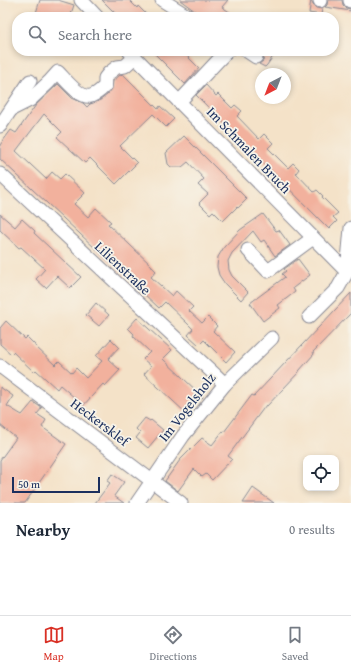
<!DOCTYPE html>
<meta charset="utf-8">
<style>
:root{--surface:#fff;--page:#f2f2f3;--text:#1f2937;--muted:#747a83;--line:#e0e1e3;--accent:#d93025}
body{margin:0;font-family:"Gentium Book Plus",serif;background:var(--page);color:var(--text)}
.controls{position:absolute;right:12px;bottom:12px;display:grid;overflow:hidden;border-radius:8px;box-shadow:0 2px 6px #0003}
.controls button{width:36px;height:36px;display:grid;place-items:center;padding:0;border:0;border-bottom:1px solid var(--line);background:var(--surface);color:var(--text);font:20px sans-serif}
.compass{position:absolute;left:255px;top:68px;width:36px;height:36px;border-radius:50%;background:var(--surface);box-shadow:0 2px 6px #0003;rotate:222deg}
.scale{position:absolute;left:12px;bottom:10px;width:88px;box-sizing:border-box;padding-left:4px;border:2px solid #1b2f5e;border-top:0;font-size:11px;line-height:14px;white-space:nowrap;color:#1b2f5e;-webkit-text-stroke:3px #f7f3e8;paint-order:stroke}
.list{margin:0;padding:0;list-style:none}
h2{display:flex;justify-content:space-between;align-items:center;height:52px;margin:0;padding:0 16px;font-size:17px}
h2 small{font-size:13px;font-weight:400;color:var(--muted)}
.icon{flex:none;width:22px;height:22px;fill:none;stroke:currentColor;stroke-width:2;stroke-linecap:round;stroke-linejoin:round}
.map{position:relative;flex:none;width:351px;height:503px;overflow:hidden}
.search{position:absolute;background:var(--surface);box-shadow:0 2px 6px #0003;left:12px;right:12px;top:12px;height:44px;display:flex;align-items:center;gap:10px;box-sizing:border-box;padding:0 14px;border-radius:16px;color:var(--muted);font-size:15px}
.sheet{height:112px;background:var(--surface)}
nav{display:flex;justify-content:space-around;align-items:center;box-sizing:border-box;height:56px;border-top:1px solid var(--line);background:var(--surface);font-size:11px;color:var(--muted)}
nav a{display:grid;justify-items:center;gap:2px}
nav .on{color:var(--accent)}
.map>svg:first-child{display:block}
</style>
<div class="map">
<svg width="351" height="503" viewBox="0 0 351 503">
<rect width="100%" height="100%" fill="#f7f3e8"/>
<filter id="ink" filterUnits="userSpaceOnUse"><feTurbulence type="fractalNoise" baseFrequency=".025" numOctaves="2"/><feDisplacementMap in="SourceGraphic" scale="8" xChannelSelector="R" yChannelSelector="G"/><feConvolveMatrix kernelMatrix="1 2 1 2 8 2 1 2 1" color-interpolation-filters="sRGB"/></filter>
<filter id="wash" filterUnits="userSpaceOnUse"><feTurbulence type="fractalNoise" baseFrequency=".012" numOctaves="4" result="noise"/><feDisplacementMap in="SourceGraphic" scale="16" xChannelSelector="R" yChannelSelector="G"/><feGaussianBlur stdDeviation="0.9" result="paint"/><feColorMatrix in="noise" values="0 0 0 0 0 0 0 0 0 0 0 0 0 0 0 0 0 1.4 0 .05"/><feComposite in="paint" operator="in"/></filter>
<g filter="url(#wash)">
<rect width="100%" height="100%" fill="#f4e2c8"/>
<g id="blocks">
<g fill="#f2b19d">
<path d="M40 0H58L74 5 70 17H50L36 13Z"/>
<path d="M102 0H129L137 8 138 6 149 17H119Z"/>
<path d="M180 0H228L222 7 237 17H203Z"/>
<path d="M311 0 313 5 316 8 322 9 321 15 309 13Z"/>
<path d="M328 0H342L343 5 346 8 351 9V11L325 7 327 5Z"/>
<path d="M152 51H182L199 68 185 84Z"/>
<path d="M264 51H268L274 55 267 65 265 67 259 64 263 61 264 57 263 53Z"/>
<path d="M123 74 158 109 160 106 174 119 166 127 153 114 120 146 137 163 116 184 90 158 85 163 57 137 62 132 44 114 16 151 46 179 52 172 60 179 65 174 85 193 74 204 88 217 96 208 111 222 108 224 152 266V267L156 271 151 277 172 296 176 291 193 307 189 311 202 323 208 317 217 326 213 331 235 352 226 362 204 340 199 345 188 335 193 329 188 324 165 302 159 308 0 159V145L11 130 16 133 36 105 58 84 72 98 83 103 87 107 90 104 99 101 107 95 112 89 113 81 120 75Z"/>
<path d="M206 85 216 96 218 94 232 108 235 105 242 111 237 116 259 139 264 134 273 143 268 148 288 168 293 163 299 169 296 173 314 192 317 190 323 196 322 197 338 213 333 217 337 221 329 229 196 95Z"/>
<path d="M184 136 247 199 238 208 237 207 223 221 213 211 210 214 199 203 208 194 198 185 204 179 188 162 182 167H171L168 164 166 153Z"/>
<path d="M0 214 15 227 22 219 35 231 34 233 81 277 70 288 57 276 46 288 36 279 45 269 21 247 19 248 0 230Z"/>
<path d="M263 214 276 231 279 230 290 245 275 256 264 240 261 242 253 231 232 253 228 261 229 270 232 276 248 292 241 300 225 284 219 275 217 267 218 257 224 247 240 230Z"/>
<path d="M298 259 310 275 293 288 295 292 278 305 280 308 263 321 250 303 285 277 282 274 286 271 284 269Z"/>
<path d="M351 293V313L313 352 314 354 299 371V372L267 406 266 405 228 456 232 459 212 480 206 474 202 477 194 469 178 491 165 481 180 460 202 438 212 445 223 431 224 432 252 395 254 396Z"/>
<path d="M96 303 109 315 99 326 86 315Z"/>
<path d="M137 318 172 350 163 359 203 397 187 414 144 374 151 366 143 359 150 352 133 336 134 334 128 328Z"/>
<path d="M6 321 25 339 27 337 35 345V346L55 365 59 361 72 373 76 368 86 378 102 361 96 356 111 339 119 347 108 359 120 370 105 386 103 384 81 408 74 401 76 399 60 385 57 389 36 370 34 372 13 352 11 354 0 344V328Z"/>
<path d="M0 387 13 396 7 406 22 415 33 402 42 408 37 414 46 420 42 427 66 444 25 503H0V460L16 438 0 425Z"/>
<path d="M145 418 150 421 151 420 163 430 148 448 136 438 140 433 136 429Z"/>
<path d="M112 474 124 482 114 496 124 503H95L110 483 107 481Z"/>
<path d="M253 488 274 503H243Z"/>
</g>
</g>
</g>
<g filter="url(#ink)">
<use href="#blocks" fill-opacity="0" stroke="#888893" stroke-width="1"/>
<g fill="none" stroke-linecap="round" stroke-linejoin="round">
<g stroke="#888893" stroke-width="15">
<g id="minor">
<path d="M81 0 97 17"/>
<path d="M162 0 189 17"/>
<path d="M320 1V0"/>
<path d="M350 1V0"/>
<path d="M129 51 347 272"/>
<path d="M247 51 256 57"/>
<path d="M179 102 227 51"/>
<path d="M12 109 30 100 49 82 58 72C65 79 80 99 91 96 97 94 101 90 105 86V78L109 73 117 67 125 66 135 57"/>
<path d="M0 126 30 81"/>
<path d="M0 174 225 384"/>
<path d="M248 250 268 271 313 238"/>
<path d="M309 317 338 288 347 272 351 228"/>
<path d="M0 366 181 503"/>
<path d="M137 503 183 436 225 384 272 338"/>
</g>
</g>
<use href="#minor" stroke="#fff" stroke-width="13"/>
</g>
</g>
<g text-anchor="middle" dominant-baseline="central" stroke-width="3.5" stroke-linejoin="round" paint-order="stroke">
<g font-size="14" fill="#1b2f5e" stroke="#f7f3e8">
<text transform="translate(249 150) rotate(46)">Im Schmalen Bruch</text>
<text transform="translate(123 268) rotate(43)">Lilienstraße</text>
<text transform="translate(187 407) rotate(-52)">Im Vogelsholz</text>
<text transform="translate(100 422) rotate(37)">Heckersklef</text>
</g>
</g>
</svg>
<div class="controls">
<button><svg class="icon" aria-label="locate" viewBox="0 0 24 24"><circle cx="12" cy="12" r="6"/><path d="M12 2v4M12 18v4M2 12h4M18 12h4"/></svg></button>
</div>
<svg class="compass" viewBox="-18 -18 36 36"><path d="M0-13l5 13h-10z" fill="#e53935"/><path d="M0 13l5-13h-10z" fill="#747a83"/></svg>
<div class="scale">50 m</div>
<div class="search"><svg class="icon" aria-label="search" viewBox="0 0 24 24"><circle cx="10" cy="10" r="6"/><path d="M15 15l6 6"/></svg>Search here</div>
</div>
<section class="sheet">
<h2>Nearby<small>0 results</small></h2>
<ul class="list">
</ul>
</section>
<nav>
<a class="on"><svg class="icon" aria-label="map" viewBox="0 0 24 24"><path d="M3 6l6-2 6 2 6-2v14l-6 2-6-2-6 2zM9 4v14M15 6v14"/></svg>Map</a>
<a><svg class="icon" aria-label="directions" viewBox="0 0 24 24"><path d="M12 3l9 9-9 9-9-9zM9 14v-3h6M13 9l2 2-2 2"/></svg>Directions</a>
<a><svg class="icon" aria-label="saved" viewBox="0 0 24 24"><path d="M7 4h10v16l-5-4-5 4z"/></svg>Saved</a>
</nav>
